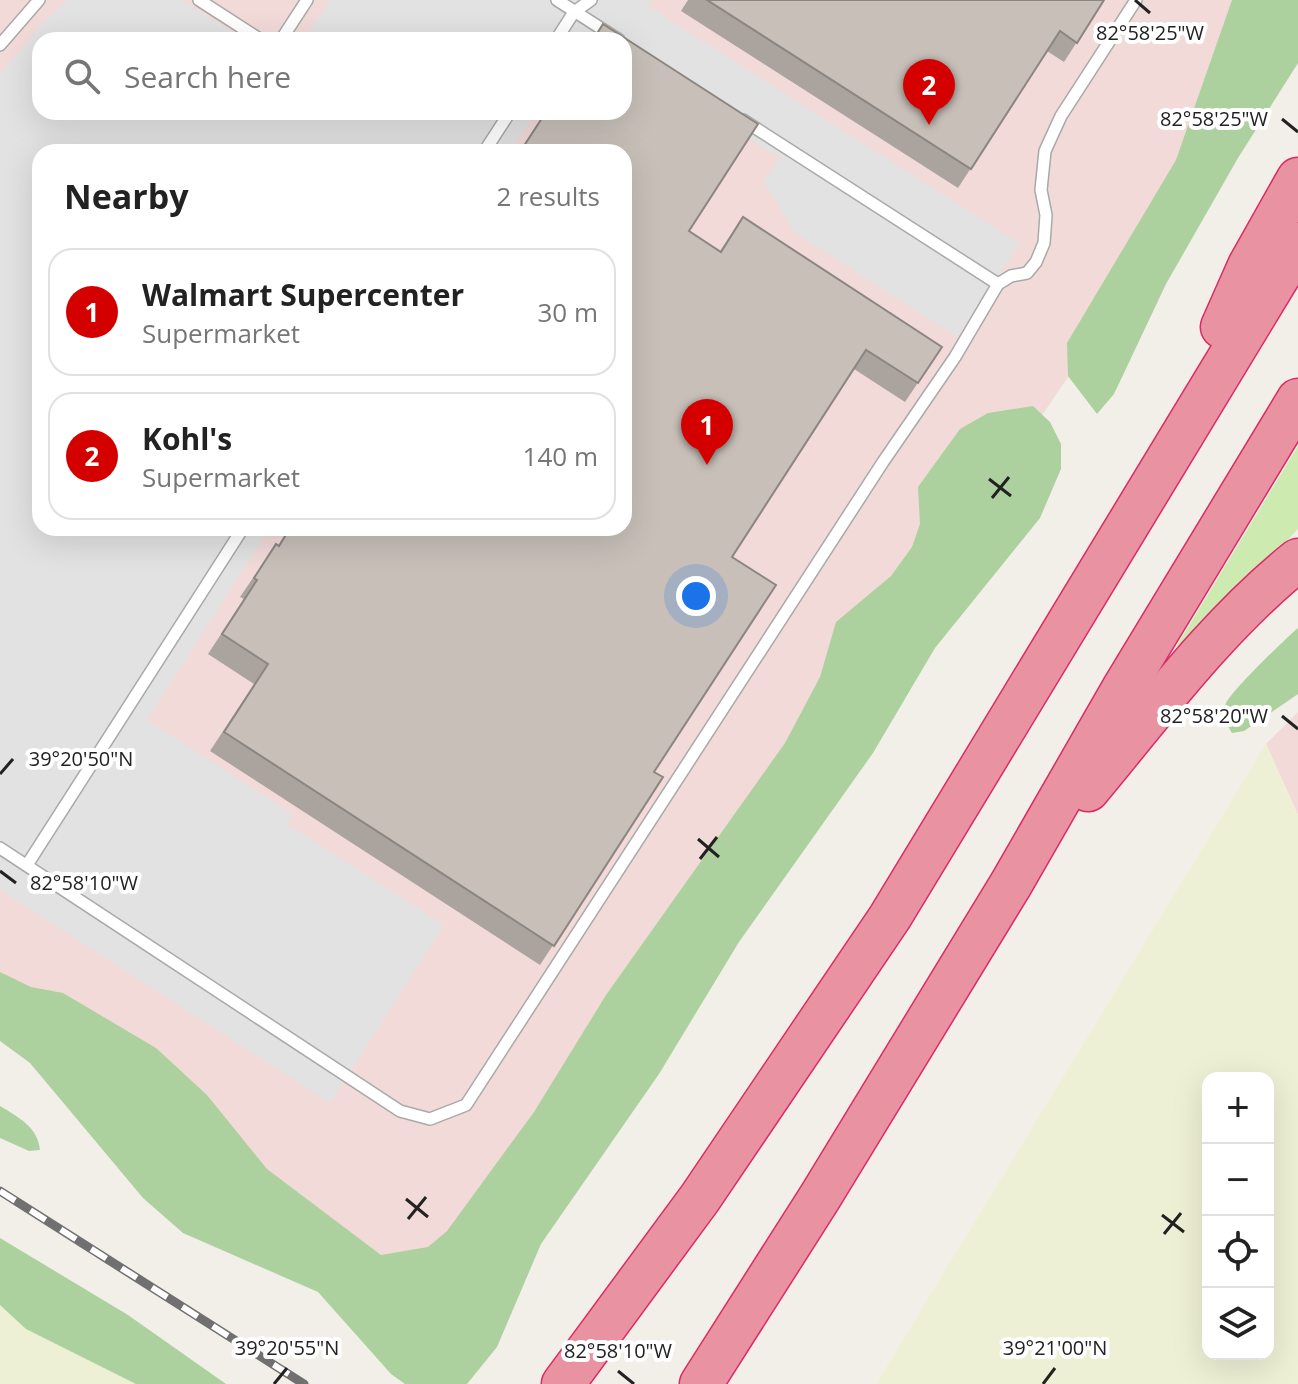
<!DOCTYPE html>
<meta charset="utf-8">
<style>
:root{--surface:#fff;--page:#f2f2f2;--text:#222;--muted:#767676;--line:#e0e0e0;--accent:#d40000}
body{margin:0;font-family:"Open Sans",sans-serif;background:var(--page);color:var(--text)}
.controls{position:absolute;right:24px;bottom:24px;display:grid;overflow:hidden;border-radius:16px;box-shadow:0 8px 32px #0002}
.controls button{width:72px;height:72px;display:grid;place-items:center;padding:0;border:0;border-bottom:2px solid var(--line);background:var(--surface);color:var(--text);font:40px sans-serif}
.you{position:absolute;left:696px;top:596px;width:28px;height:28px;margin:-20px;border:6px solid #fff;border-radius:50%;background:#1a73e8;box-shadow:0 0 0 12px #1a73e833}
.badge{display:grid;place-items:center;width:52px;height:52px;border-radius:50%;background:var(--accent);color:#fff;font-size:26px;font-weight:700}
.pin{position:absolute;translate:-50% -66px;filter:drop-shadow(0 2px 4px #0008)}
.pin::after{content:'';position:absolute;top:42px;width:28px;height:24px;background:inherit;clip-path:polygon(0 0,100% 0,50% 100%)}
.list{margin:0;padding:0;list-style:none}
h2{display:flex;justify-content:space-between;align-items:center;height:104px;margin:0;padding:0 32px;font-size:34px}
h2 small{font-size:26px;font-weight:400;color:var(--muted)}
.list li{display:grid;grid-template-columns:52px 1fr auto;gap:24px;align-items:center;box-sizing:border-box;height:128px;margin:0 16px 16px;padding:0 16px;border:2px solid var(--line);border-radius:24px}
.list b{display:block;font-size:30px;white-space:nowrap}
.list p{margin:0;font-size:26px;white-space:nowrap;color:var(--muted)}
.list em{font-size:26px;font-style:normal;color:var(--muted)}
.icon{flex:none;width:44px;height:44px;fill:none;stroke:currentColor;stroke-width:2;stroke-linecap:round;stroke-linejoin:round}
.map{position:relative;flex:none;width:1298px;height:1384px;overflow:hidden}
.search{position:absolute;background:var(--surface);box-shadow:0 8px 32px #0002;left:32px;top:32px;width:600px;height:88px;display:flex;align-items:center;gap:20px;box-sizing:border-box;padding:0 28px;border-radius:24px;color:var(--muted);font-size:30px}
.panel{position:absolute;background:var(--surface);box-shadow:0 8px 32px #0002;left:32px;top:144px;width:600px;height:392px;border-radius:24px}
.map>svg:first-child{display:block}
</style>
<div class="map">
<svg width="1298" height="1384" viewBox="0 0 1298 1384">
<rect width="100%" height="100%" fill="#f2efe9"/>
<g fill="#f2dad9" fill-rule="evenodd">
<path d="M0 0H1274L1083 355 437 1304 0 980ZM40 40H624V112H40ZM40 152H624V528H40Z"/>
<path d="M1298 712V815L1266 744Z"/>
</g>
<g fill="#eef0d5" fill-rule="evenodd">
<path d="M1266 744 1298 815V1384H876ZM1208 1078H1268V1354H1208Z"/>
<path d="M0 1294 149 1384H0Z"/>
</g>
<path fill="#cdebb0" d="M1298 446V529L1184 650 1176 647Z"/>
<g fill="#add19e">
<path d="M1232 0H1298V63L1238 158 1166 284 1114 394 1097 414 1068 376 1067 343 1176 160Z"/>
<path d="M1033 406 1050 422 1061 444V469L1040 518 935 648 873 753 739 942 659 1074 541 1244 497 1347 467 1384H405L391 1374 318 1292 183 1233 143 1198 30 1063 0 1041V972L31 987 63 993 156 1048 207 1095 267 1169 381 1255 428 1247 447 1231 534 1112 606 995 785 743 820 677 836 622 891 576 912 547 920 524 918 487 960 429 988 413Z"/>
<path d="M1298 628V694L1244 731 1232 733C1226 724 1222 713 1226 703 1232 690 1285 639 1298 628Z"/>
<path d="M0 1106C18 1117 38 1127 40 1150L29 1151 0 1138Z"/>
<path d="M0 1238 128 1315 226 1384H136L26 1329 0 1305Z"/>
</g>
<g fill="#e2e2e2">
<path d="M68 0H182L245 40H40V112H536L510 152H40V528H270L147 720 293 814 287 824 444 925 330 1103 0 890V74L44 22Z"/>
<path d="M330 0H651L648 6 1020 244 957 337 794 232 764 181 779 158 624 58V40H596L586 34 582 40H304Z"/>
</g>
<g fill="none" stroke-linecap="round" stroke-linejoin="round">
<g stroke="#a9a9a9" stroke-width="14">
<g id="lane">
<path d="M199 0 261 40"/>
<path d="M557 0 619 40"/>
<path d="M281 40 307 0"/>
<path d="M556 40 574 12 591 0"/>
<path d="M0 45 39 0"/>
<path d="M743 120 998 284"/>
<path d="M484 152 510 112"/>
<path d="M0 848 400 1111 430 1119 466 1105 883 462 955 357 998 284 1011 276 1027 273 1036 262 1044 243 1046 215 1041 190 1045 151 1061 116 1136 0"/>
<path d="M27 865 243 528"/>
</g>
</g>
<g stroke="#dc2a67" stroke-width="45">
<g id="highway">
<path d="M1222 327 1249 266 1298 179"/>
<path d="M1088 790C1154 711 1217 625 1298 560"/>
<path d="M563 1384 700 1198 890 917 1298 244"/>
<path d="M701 1384 820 1197 1011 884 1123 689 1298 400"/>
</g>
</g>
<use href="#lane" stroke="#fff" stroke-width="11"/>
<use href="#highway" stroke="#e892a2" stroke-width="42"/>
<g stroke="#707070" stroke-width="9">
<path id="rail" d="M0 1191 304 1384"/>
</g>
<use href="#rail" stroke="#fff" stroke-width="6" stroke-dasharray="18" stroke-linecap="butt"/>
</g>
<g fill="#aba49e">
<path d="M688 0H1104L1064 62 1047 51 958 188 681 11Z"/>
<path d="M603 24 758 124 689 231 720 251 743 217 942 347 905 402 854 369 732 557 776 585 654 772 663 777 540 965 210 751 254 684 208 654 244 599 240 597 276 544 278 546 289 528H624V152H519L545 112H624V40H592Z"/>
</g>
<g fill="#c7bfb8" stroke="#8b8681" stroke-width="2">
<path d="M707 0H1104L1077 43 1060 31 971 169Z"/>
<path d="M603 24 758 124 689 231 721 252 743 217 942 347 918 383 866 350 732 557 776 585 654 772 663 777 554 946 224 732 268 664 222 634 257 580 254 578 276 544 279 546 290 528H624V152H520L546 112H624V40H593Z"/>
</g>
<path fill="none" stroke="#222" stroke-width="3" d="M1135 0 1150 13M1282 119 1298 132M989 479 1011 496M992 498 1009 477M1282 716 1298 729M0 774 13 759M698 839 719 857M700 859 717 837M0 871 16 883M406 1199 428 1217M1162 1215 1184 1232M408 1219 426 1197M1164 1234 1181 1213M618 1371 634 1384M274 1384 287 1368M1043 1384 1055 1368"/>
<g font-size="20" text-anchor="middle" fill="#222" stroke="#fff" stroke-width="8" stroke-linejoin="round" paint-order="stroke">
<text x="1150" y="40">82°58'25"W</text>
<text x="1214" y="126">82°58'25"W</text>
<text x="1214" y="723">82°58'20"W</text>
<text x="81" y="766">39°20'50"N</text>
<text x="84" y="890">82°58'10"W</text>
<text x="287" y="1355">39°20'55"N</text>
<text x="1055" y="1355">39°21'00"N</text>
<text x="618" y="1358">82°58'10"W</text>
</g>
</svg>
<div class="controls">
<button>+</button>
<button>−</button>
<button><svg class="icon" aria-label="locate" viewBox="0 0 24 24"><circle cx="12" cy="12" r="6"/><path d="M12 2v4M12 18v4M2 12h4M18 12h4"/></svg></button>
<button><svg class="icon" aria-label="layers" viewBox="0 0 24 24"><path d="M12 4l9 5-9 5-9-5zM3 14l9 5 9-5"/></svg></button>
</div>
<div class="you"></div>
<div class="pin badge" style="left:707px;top:465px">1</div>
<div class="pin badge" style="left:929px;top:125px">2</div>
<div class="search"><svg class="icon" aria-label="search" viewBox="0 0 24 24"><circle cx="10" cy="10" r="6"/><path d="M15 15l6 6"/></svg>Search here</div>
<section class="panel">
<h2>Nearby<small>2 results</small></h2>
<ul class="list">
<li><span class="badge">1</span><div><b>Walmart Supercenter</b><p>Supermarket</p></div><em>30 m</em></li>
<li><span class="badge">2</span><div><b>Kohl's</b><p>Supermarket</p></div><em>140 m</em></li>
</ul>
</section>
</div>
